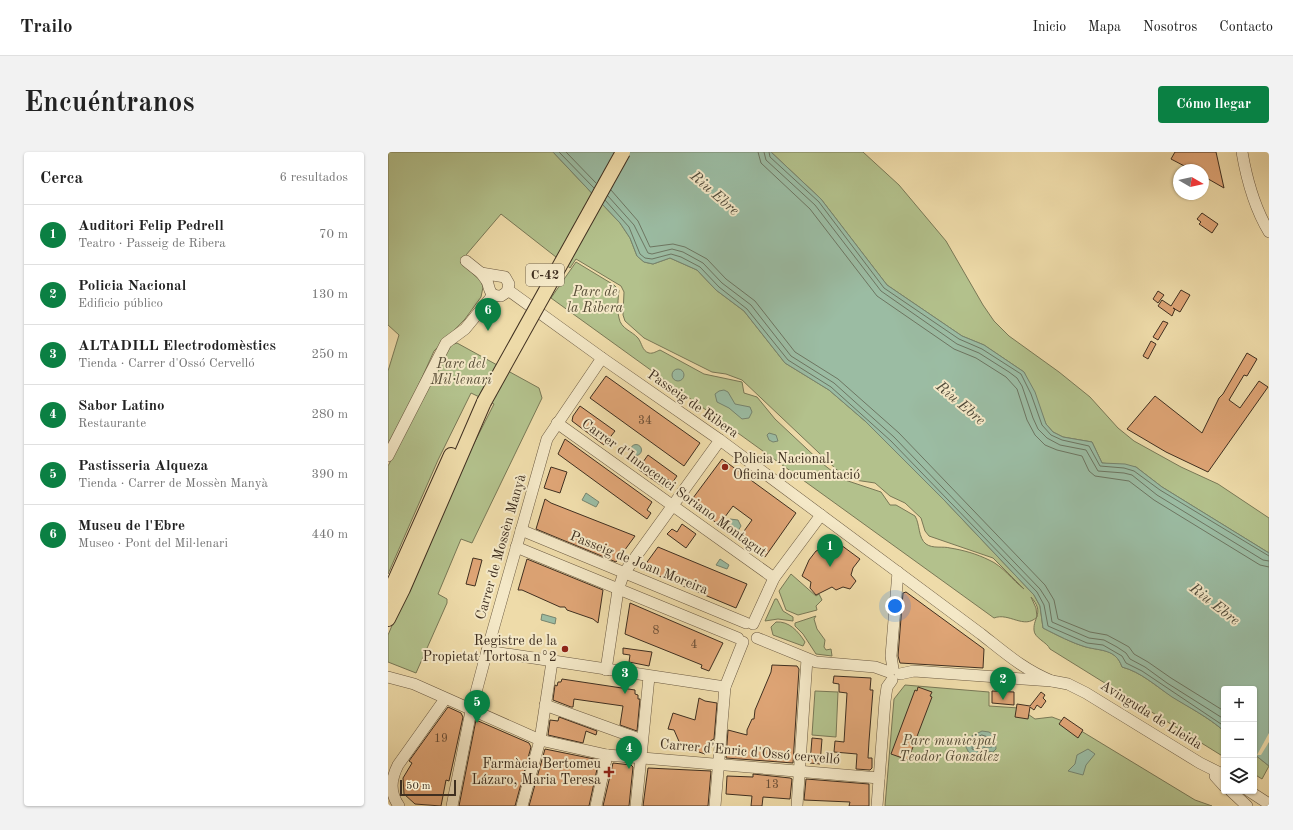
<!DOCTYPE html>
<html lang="es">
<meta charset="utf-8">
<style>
:root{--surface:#fff;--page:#f2f2f2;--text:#222;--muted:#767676;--line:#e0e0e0;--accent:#0b8043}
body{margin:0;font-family:"Old Standard TT",serif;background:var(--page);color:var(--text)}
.controls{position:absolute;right:12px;bottom:12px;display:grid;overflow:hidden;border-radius:4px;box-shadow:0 1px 3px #0004}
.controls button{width:36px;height:36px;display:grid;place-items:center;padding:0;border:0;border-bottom:1px solid var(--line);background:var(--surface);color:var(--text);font:20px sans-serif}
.compass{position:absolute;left:785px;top:12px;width:36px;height:36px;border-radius:50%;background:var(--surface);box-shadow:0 1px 3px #0004;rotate:99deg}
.scale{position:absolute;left:12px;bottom:10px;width:56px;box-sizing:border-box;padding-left:4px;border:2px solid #3f2f20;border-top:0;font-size:11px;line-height:14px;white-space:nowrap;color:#3f2f20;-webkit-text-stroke:3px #f4e8c7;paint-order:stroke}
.you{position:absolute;left:507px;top:454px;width:14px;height:14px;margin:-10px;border:3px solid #fff;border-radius:50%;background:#1a73e8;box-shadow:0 0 0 6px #1a73e833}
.badge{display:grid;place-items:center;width:26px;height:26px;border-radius:50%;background:var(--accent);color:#fff;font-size:13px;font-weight:700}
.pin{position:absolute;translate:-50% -33px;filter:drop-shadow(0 1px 2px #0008)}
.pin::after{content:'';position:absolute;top:21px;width:14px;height:12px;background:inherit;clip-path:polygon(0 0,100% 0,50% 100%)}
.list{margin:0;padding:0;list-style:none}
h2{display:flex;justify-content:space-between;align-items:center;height:52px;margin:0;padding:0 16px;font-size:17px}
h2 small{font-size:13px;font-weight:400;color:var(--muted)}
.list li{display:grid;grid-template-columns:26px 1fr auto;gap:12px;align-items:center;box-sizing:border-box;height:60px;padding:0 16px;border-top:1px solid var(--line)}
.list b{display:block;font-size:15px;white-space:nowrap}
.list p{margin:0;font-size:13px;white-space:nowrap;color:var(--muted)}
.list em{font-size:13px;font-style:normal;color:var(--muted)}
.icon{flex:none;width:22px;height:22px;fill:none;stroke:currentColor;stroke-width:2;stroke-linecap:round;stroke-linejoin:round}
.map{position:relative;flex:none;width:881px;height:654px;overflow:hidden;border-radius:4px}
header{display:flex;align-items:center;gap:24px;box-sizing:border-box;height:56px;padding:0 20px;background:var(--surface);border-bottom:1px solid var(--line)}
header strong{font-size:19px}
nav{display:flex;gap:22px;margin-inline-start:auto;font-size:14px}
.intro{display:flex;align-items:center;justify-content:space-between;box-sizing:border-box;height:96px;padding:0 24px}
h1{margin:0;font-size:28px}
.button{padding:10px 18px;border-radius:4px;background:var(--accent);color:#fff;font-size:14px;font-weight:700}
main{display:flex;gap:24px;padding:0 24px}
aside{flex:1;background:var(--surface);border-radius:4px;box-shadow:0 1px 3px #0004}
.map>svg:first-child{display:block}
</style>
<header>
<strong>Trailo</strong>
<nav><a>Inicio</a><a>Mapa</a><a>Nosotros</a><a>Contacto</a></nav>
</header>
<div class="intro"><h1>Encuéntranos</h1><a class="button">Cómo llegar</a></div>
<main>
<aside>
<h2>Cerca<small>6 resultados</small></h2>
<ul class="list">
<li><span class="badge">1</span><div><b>Auditori Felip Pedrell</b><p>Teatro · Passeig de Ribera</p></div><em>70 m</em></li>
<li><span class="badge">2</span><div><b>Policia Nacional</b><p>Edificio público</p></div><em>130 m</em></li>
<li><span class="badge">3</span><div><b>ALTADILL Electrodomèstics</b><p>Tienda · Carrer d'Ossó Cervelló</p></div><em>250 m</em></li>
<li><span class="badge">4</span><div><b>Sabor Latino</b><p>Restaurante</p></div><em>280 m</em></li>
<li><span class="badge">5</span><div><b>Pastisseria Alqueza</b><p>Tienda · Carrer de Mossèn Manyà</p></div><em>390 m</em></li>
<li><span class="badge">6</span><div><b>Museu de l'Ebre</b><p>Museo · Pont del Mil·lenari</p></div><em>440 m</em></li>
</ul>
</aside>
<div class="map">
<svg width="881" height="654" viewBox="0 0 881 654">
<rect width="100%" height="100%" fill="#eedba9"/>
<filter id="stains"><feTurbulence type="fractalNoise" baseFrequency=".005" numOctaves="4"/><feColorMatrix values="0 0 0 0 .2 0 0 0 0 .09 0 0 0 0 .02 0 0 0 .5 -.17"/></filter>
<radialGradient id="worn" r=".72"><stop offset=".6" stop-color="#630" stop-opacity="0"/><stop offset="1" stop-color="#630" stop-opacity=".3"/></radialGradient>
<g fill="#b3c18c" stroke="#797856">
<path d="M0 0H165L232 71 242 86 249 104 256 110 265 112 282 106 309 118 328 138 356 159 397 211 441 238 477 269 557 349 646 443 652 454 655 476C669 483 684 491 698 495 714 499 728 497 734 515 753 520 766 533 782 543 800 555 820 565 836 579V605L662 497C659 490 646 486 646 478 645 465 657 461 643 445L648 456 649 465C636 478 621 460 606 466L163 146 188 110 226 133 231 138C230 147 229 158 231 166 233 177 244 179 250 186 254 191 254 199 261 201 265 202 269 199 272 198L316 222 354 230 356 241 369 245 387 267 435 312 454 327 493 340 502 353H508L527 364C532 372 530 386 538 392 545 397 555 394 562 396 575 398 589 402 601 408 615 414 624 428 636 437L605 406 541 384 537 379 533 366 517 351 502 344 487 331 467 328 449 318 354 228 338 222 324 220 256 186 237 169 235 163 236 140 233 134 188 107 182 116 113 62 72 110 93 129 95 135 93 145 77 167 46 199 0 301V219L11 183 0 173Z"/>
<path d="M383 0H475L511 33 558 89 595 153 606 169 621 184 671 220 702 245 730 276 746 289 793 315 830 332 881 366V401L774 335 748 315 714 311 704 290 675 285 665 280 658 272 636 220 596 193 574 184 499 133 433 47Z"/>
<path d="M69 191 151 236 154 246 84 391 73 387 50 442 59 447V451L28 521 0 510V483L45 377 70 323 106 252 83 241 50 308 0 422V314L63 193Z"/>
<path d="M403 422 428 444 431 442 434 448 428 454 429 458 410 463 398 458 391 439Z"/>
<path d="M387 447H389L395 459 405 465V469L390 467 377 469Z"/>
<path d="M428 464 426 467 429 477 437 488 436 495 438 498 443 497 444 504 428 502 415 482 407 474V471Z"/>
<path d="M388 470C401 469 410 479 417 490L415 494 385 483 383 475Z"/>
<path d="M517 533 601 540V554L631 556 647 567 664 565 680 571 807 648 824 654H497L506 547Z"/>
<path d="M427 539 450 540 448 585 424 583Z"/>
<path d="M866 602 881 614 874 627 866 622Z"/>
</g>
<g fill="#9bbca3" stroke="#76846f">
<path d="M165 0H383L433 47 499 133 574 184 596 193 636 220 647 240 658 272 665 280 675 285 704 290 714 311 737 312 748 315 774 335 881 401V614L866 602V537H836V579C820 565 802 556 784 545 768 534 753 520 734 515 728 497 713 499 698 495 684 491 669 483 655 476L652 454 646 443 557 349 477 269 441 238 397 211 356 159 328 138 309 118 282 106 265 112 256 110 249 104 242 86 232 71Z"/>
<circle cx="290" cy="223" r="6"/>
<path d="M336 238 340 240 347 252 362 255 364 260 361 266 354 267 341 256 329 250 327 242 331 239Z"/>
<path d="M381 281 388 283 390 289 385 290 381 288 379 283Z"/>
<circle cx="248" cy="298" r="5.5"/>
<path d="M198 341 211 350 208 355 194 348Z"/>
<path d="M342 367 350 368 353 374 350 379 339 371Z"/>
<path d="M332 407 341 413 339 417 328 413Z"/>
<path d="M154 462 168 466 167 472 153 468Z"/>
<path d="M594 579 601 580 607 584 608 597 605 600 598 599 590 603 581 601 578 595 582 585Z"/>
<path d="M700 597 707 602 698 613 695 623 680 619 687 612 689 603Z"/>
</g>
<path fill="#eedba9" d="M881 581V590L873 603H869Z"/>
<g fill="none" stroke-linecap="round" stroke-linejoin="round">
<g stroke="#6d7662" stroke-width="1">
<path d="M171 0 206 36"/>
<path d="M178 0 208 31"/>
<path d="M370 0 373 11 422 57 489 144 566 197 588 206 618 225 629 237 639 268 647 283 657 293 669 298 694 304 701 319 707 324 741 329 766 348 872 413 881 415"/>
<path d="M376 0 378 8 427 53 493 139 569 192 591 201 621 220 629 226 634 234 645 266 650 277 659 286 672 293 698 298 710 319 736 321 744 323 769 343 875 408 881 409"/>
<path d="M381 0 382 5 431 50 496 136 571 187 594 197 633 222 643 242 654 273 663 283 674 288 701 294 712 314 736 316 746 319 772 338 881 404"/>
<path d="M223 38 250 69 262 95 285 92 297 95 319 107 338 127 367 149 407 200 450 227 511 281 657 433 666 448 670 467 702 480 719 483 732 490 741 495 746 502 760 510 783 526 836 559"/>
<path d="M220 44 246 73 260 101 264 102 284 97 295 100 315 111 334 131 363 153 403 204 446 231 506 285 652 437 661 451 664 470 701 486 716 488 729 495 738 501 742 507 757 515 779 531 836 567"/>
<path d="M217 48 241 75 252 102 257 106 264 107 283 102 293 105 312 115 331 135 359 157 400 208 443 235 503 289 649 440 656 453 660 474 699 491 715 493 727 500 734 504 738 511 754 519 836 574"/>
<path d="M594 583 603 586 604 595H597L590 599 584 597 585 588Z"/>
</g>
</g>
<g fill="#dea475" stroke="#3f2f20">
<path d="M787 0H828L836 36 815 24V18H804L783 7Z"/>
<path d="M814 61 830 72 824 81 811 72 813 70 809 67Z"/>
<path d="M793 138 802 143 792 160 785 156 787 157 784 164 770 154 774 148 783 154Z"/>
<path d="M770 139 776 143 770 151 765 147Z"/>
<path d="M775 169 780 171 770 188 765 185Z"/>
<path d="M763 189 768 192 760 207 755 204Z"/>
<path d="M859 201 869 207 859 224 856 223 841 248 852 256 871 229 880 235 820 320 778 300 739 277 767 244 814 281 831 246 835 242Z"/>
<path d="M218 224 312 291 296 314 202 246Z"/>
<path d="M192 254 227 279 216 293 184 269 185 264Z"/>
<path d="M177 287 264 350 259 358 263 361 259 367 170 302Z"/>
<path d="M260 303 289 324 284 331 280 327 275 335 250 317Z"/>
<path d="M334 307 408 361 377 405 351 386 364 368 345 354 331 373 307 354 310 350 305 346Z"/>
<path d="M163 315 179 320 172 341 156 336Z"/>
<path d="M157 347 163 351 247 384 228 410 148 377Z"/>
<path d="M294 372 308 382 298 396 279 382 284 377 289 380Z"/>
<path d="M440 387 453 393 472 407 465 416 463 423 468 429 462 437 455 435 448 438 444 435 428 443 422 436 423 430 414 424 421 408 428 399 433 397Z"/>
<path d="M270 395 359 432 348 456 254 417Z"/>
<path d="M85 406 94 408 87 434 78 432Z"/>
<path d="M139 407 215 438 210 471 205 467 179 458 177 455H172L134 438H130Z"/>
<path d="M518 440 596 497 595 516 512 511 510 504 515 441Z"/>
<path d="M242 451 335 491 321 519 313 516 314 513 237 482Z"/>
<path d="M235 496 264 500 261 514 241 510 242 503 235 502Z"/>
<path d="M384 513 409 514 411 517 405 611 338 606 340 578 359 583V578L364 567H366L367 558 383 520Z"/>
<path d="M446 524 483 526 482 538H485L481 589 480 606H484V616L482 618 468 617 469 602 446 600 447 589 456 590 459 541 451 540V532L445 531Z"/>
<path d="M174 527 247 538V542L250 543V547H252L249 579 232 573 235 554 186 547 185 555H183L165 548 167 533 169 534 170 530H173Z"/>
<path d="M530 535 544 540 542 544 544 545 520 608 503 602 527 538 529 539Z"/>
<path d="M604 539 626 540V553L604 551Z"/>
<path d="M653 540 657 543 655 546 658 549 653 556 649 553 646 558 642 555 640 567 627 565 629 552 642 554Z"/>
<path d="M311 546 317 549 329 551 326 587 322 589 324 594 317 602 293 594 286 578 280 577 285 561 307 568Z"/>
<path d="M60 555 73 561 75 565 61 629 58 628 53 654 27 652 16 642 15 626 24 611 21 609Z"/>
<path d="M171 565 209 579 208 583 198 579 195 591 160 583 162 568 170 569Z"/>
<path d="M676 565 695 578 690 586 671 572Z"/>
<path d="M88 568 141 591 143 595 127 654H71Z"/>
<path d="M424 586 434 587 432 612 422 611Z"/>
<path d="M236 590 247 593V598H237L235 596Z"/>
<path d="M157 597 211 608 201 654H141Z"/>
<path d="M225 611 243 613 245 615 241 654H215Z"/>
<path d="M260 616 323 619 320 654H255Z"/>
<path d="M365 622 402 626 404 627 402 647 375 645 374 654H363L364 644 338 642 339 624 365 625Z"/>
<path d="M418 627 481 632V654H461L462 650 416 648Z"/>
</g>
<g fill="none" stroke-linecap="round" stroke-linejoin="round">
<g stroke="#6b5a42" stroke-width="12">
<g id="minor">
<path d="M854 0C859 29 866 55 881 80"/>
<path d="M78 109 93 121"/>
<path d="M93 121 117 125 121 132 119 140 113 144C103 144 102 140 100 132 99 128 95 124 93 121Z"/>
<path d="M120 138 214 206 332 288 593 482C616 500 636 518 664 529"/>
<path d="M169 271 386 426"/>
<path d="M0 304 58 191 77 177 105 143"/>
<path d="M133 378 358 471"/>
<path d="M128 395 350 486"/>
<path d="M365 472 386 426 433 363"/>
<path d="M369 486 428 510 487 515 501 520"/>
<path d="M99 499 337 535"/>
<path d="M505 517 503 504 510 420"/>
<path d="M218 518 230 438 236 421 332 288"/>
<path d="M512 522 526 519 664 529 680 532 698 541 812 611 836 623"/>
<path d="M0 525 26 532 152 588 219 603 491 626"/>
<path d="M157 553 254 588"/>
<path d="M827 624 836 634"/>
<path d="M843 639 859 654"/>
<path d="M861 639 881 652"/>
<path d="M11 654C1 640 3 627 10 613L57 547"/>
<path d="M64 654 83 559 99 499 159 287 214 206"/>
<path d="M134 654 152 588 164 510"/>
<path d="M208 654 219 603"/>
<path d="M248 654 261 525"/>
<path d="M327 654 337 535 355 490"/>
<path d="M409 654 419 507"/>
<path d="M489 654 497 549 499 535 504 528"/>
</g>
</g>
<g stroke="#3f2f20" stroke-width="16">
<g id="major">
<path d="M0 444 63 303"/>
<path d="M0 467 15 437 96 250"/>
</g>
</g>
<use href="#minor" stroke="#f4e8c7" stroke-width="11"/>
<use href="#major" stroke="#eedba9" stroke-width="14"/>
<g stroke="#3f2f20" stroke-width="16" stroke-linecap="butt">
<path id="major-bridge" d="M96 250 235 0"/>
</g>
<use href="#major-bridge" stroke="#eedba9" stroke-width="14"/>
</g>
<g fill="#8f2418" stroke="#f4e8c7" stroke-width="1.5">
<circle cx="337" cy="315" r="4"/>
<circle cx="177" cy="497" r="4"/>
<path d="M219 614h4v4h4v4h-4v4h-4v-4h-4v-4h4z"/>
</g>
<g text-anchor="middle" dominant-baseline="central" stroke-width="4" stroke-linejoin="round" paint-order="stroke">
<g font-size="12" fill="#674c35">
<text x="257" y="269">34</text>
<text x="268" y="479">8</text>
<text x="306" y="493">4</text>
<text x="53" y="587">19</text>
<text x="384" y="633">13</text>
</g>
<rect fill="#f4e8c7" stroke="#756652" stroke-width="1" x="138" y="112" width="38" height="22" rx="3"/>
<g font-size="13" font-weight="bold" fill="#3f2f20">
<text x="157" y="123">C-42</text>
</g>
<g font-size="14" font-style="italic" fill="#564c36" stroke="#f4e8c7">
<text x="207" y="140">Parc de<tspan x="207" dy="16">la Ribera</tspan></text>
<text x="73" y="212">Parc del<tspan x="73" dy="16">Mil·lenari</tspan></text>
<text x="561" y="589">Parc municipal<tspan x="561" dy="16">Teodor González</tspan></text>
</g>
<g font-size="14" fill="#3f2f20" stroke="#f4e8c7">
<text transform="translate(305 252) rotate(35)">Passeig de Ribera</text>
<text transform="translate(286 336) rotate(36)">Carrer d'Innocenci Soriano Montagut</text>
<text transform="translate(113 395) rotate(-74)">Carrer de Mossèn Manyà</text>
<text transform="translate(251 411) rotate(22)">Passeig de Joan Moreira</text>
<text transform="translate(763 563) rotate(32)">Avinguda de Lleida</text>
<text transform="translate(362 600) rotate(5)">Carrer d'Enric d'Ossó cervelló</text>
</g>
<g font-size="14" fill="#3f2f20" stroke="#f4e8c7" text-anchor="end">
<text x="345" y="307" text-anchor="start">Policia Nacional.<tspan x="345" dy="16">Oficina documentació</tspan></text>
<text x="169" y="489">Registre de la<tspan x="169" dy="16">Propietat Tortosa n°2</tspan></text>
<text x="213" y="612">Farmàcia Bertomeu<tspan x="213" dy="16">Lázaro, Maria Teresa</tspan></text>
</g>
<g font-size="15" font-style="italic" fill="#514b3a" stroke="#f4e8c7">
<text transform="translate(326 42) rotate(41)">Riu Ebre</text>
<text transform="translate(572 252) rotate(40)">Riu Ebre</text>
<text transform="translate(826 453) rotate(38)">Riu Ebre</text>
</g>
</g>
<rect width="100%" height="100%" filter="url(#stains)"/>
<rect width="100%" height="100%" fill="url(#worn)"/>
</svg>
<div class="controls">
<button>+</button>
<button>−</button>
<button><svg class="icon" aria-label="layers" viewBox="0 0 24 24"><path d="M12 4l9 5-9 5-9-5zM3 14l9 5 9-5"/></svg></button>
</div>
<svg class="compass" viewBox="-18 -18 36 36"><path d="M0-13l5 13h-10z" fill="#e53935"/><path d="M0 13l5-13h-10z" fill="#767676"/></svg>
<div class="scale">50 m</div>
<div class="you"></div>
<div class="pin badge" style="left:442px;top:415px">1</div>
<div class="pin badge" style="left:615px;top:548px">2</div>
<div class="pin badge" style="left:237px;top:542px">3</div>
<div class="pin badge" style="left:241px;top:617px">4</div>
<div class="pin badge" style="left:89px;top:571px">5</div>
<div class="pin badge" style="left:100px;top:179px">6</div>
</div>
</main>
